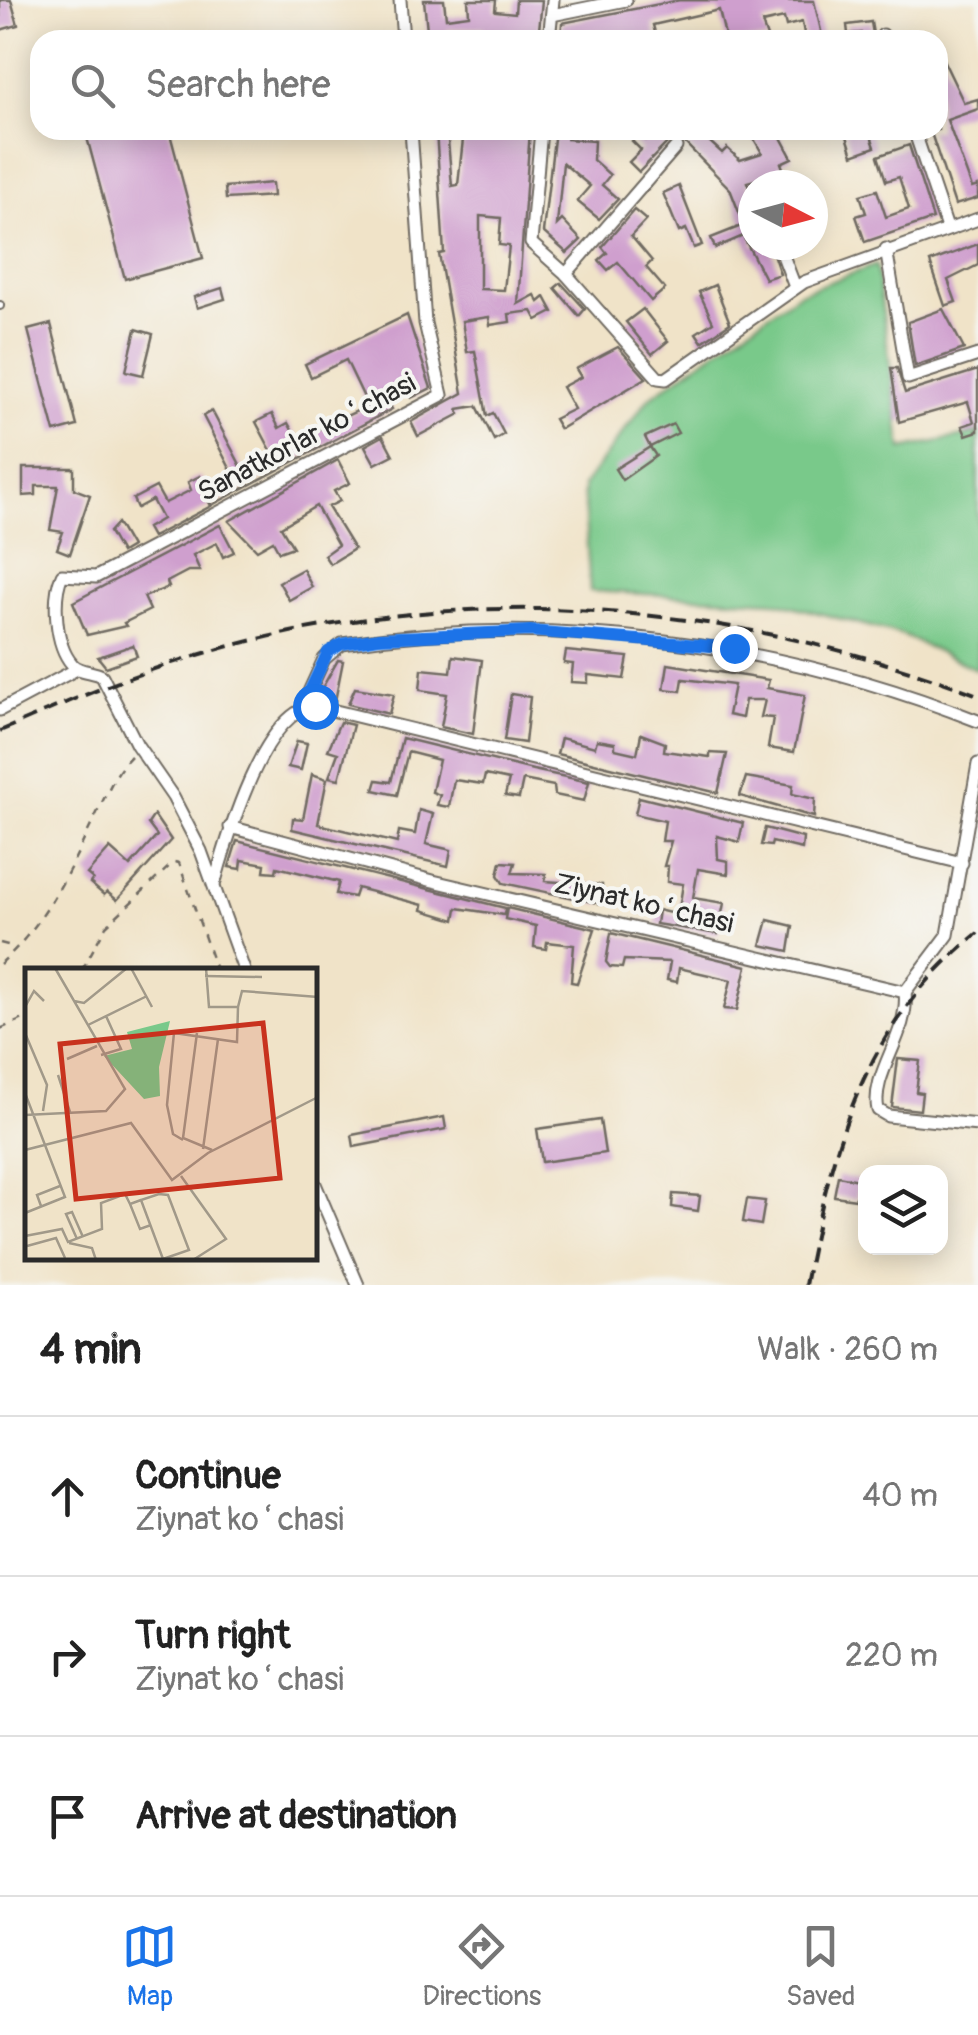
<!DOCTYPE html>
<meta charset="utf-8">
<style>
:root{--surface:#fff;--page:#f6f6f6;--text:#222;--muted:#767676;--line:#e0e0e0;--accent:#1a73e8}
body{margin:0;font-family:Pangolin,sans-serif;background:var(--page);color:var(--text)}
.controls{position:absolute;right:30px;bottom:30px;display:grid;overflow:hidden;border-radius:20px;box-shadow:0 5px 25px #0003}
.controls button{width:90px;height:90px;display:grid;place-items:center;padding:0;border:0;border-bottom:2px solid var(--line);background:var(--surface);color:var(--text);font:50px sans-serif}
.compass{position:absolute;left:738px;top:170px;width:90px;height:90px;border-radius:50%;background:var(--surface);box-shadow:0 5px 25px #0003;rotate:96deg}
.stop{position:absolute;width:30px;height:30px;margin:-22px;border:8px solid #1a73e8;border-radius:50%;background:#fff}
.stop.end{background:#1a73e8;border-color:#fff;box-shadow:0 2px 10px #0008}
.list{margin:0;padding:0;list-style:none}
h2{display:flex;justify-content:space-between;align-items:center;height:130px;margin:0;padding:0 40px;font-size:42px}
h2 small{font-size:32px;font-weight:400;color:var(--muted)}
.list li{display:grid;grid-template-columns:65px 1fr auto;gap:30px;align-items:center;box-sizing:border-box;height:160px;padding:0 40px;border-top:2px solid var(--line)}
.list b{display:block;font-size:38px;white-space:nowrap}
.list p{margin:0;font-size:32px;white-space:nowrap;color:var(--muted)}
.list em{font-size:32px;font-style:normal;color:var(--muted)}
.icon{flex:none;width:55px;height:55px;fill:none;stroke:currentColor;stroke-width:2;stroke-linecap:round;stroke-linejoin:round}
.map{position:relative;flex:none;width:978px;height:1285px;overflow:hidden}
.search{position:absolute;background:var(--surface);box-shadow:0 5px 25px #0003;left:30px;right:30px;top:30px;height:110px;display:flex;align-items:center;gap:25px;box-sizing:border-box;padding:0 35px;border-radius:30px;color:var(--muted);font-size:38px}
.sheet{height:610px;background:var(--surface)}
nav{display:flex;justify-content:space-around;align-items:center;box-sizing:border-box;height:140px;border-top:2px solid var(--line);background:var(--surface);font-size:28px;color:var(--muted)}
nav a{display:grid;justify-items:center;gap:5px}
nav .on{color:var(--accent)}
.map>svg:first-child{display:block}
</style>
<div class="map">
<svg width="978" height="1285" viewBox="0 0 978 1285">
<rect width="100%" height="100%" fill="#f6f6f2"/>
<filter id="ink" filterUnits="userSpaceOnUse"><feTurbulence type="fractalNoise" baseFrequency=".01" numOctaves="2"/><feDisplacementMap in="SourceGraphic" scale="20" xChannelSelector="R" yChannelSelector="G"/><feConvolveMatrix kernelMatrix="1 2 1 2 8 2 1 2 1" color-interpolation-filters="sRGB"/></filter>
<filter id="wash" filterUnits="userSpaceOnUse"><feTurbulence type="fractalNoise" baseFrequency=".0048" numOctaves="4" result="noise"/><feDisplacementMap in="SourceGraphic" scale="40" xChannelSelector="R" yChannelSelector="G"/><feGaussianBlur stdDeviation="2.25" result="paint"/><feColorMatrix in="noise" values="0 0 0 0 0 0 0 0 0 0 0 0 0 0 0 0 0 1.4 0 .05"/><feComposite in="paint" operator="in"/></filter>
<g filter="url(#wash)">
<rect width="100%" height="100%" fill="#f0e3c8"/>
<path fill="#79c98a" stroke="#527a5a" stroke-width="2.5" d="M876 265 902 449 978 433V670L902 635 773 601 590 591 583 486 649 398 799 293Z"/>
<g id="blocks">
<g fill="#cf9fce" fill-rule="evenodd">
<path d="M0 0H11L18 25 0 30Z"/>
<path d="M424 0H444L446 18 469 15 468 0H496L495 11 515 13 516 0H542L538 40H481L483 27 447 30 448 40H428Z"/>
<path d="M680 0 814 1 822 35 805 39 802 22 786 26 784 18 762 23 768 40H726L719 10 653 25 657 40H561L562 23Z"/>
<path d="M871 22 874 40H863L861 33 848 34 847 25Z"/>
<path d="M938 49 964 103 978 99V109L947 120 972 188 978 186V198L955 205 930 130H938Z"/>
<path d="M85 130H169L203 258 125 279Z"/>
<path d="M436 130H447L452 186 458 185 464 130H530L518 304 535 295 539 302 545 297 553 312 537 320 532 311 509 314 510 322 490 325 489 317 462 321 467 352 475 351 487 416 493 413 504 434 494 440 477 406 458 409 460 414 418 436 411 422 463 393 439 254 444 253ZM480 216 501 218 499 245 509 246 504 290 480 289Z"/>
<path d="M555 130H567V139L594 141 593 160 610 175 602 185 618 199 599 219 577 201 590 186 563 163 557 225 562 220 581 240 567 253 543 232Z"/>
<path d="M664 130H697L722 153 727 148 740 160 762 153 754 139 777 130 792 158 781 163 789 185H769L766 177 747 182 753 197V245H770L780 274 765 279 743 236 715 248 711 238 744 225 730 189 681 139 670 140 639 172 629 162 641 150 632 141 639 133 646 140 665 135Z"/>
<path d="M845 130H869L875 147 853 155Z"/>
<path d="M909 145 933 219 865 242 856 216 866 213 860 195 877 190 886 217 909 209 899 177 886 181 878 156Z"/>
<path d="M272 183 273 196 226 199 225 187Z"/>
<path d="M679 186 702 245 694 248 686 229 679 232 663 193Z"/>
<path d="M634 210 646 220 631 236 652 261 646 267 665 289 651 301 618 262 608 270 599 260 607 253 602 247Z"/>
<path d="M978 244V265L948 280 956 302 945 306 930 262Z"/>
<path d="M561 283 585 309 579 316 555 288Z"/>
<path d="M715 285 730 323 702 342 696 333 713 322 699 292Z"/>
<path d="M222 288 225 299 197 308 194 297Z"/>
<path d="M643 309 668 341 652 354 626 322Z"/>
<path d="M943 309 964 349 915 366 908 322Z"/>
<path d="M407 315 431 388 411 398 405 386 385 396 392 409 212 505 208 500 211 506 152 537 147 528 162 519 152 500 137 508 133 499 156 487 165 503 191 490 188 482 200 476 209 493 206 496 236 480 203 416 212 411 245 474 275 458 256 422 272 414 279 428 288 423 297 439 368 406 346 360 311 377 305 364Z"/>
<path d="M51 324 77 426 55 432 28 330Z"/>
<path d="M136 329 153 334 143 375 126 371Z"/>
<path d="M618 347 646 378 560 429 554 419 574 409 562 387 581 377 576 369Z"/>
<path d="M891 368H897L905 393 978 370V431L966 435 962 426 974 422 968 402 899 422Z"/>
<path d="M673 424 678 433 650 447 645 437Z"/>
<path d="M383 436 393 455 375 464 365 446Z"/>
<path d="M650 447 656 456 622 480 615 469Z"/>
<path d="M338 460 350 483 334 491 340 501 328 507 354 549 330 564 324 555 338 545 316 506 281 527 293 547 279 552 273 541 257 550 229 521Z"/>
<path d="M23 468H74V489L90 495 70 554 57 549 63 532 50 530 58 486H36V495L23 496Z"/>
<path d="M117 523 131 547 121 553 109 532Z"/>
<path d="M220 525 234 552 223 557 217 543 193 555 200 571H188L167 582 169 587 144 597 150 610 124 623 126 626 87 635 73 602Z"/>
<path d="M303 569 312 587 289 600 279 582Z"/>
<path d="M133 645 137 656 106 667 98 657Z"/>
<path d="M566 651 628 657 624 679 588 675V683L571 682 573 664 564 663Z"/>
<path d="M453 656 482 660 473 734 441 727 447 694 420 690 422 669 451 672Z"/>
<path d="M338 660 343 661 335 701 317 697Z"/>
<path d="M668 664 769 680 767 688 805 695 794 752 768 748 773 718 761 717 765 700H745L742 718 728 715 734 685 683 679 681 691 664 689Z"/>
<path d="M355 688 394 694 389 714 348 704Z"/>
<path d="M511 694 530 697 525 743 504 740Z"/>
<path d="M340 722 353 725 339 779 329 777 338 753 328 750Z"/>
<path d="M641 734 665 743 664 751 710 757V753L727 754 718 793 557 754 561 738 595 747 597 740 615 743V749L637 754Z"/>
<path d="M402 738 533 770 589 782 584 801 555 795 554 786 523 780 519 798 505 796 509 780 485 775 483 784 454 780 449 807 437 805 440 795 432 792 439 760 408 752 397 795 374 790 377 780 391 782Z"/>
<path d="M297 741 307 743 301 770 288 767Z"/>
<path d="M312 774 327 779 318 824 397 843 399 831 415 834 419 810 433 814 426 844 451 850 448 866 292 829 293 818 303 819Z"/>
<path d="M746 777 793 785 792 794 815 799 814 817 740 796Z"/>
<path d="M639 797 743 823 739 842 717 836 718 859 728 861V874L698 869 693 898 724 903 718 934 656 924 658 910 678 915 683 884 667 882 668 866H664L671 841H662L665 821 635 814Z"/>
<path d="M154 815 171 840 117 900 107 892 104 895 90 883 93 879 87 874 110 848 130 866 157 836 148 824Z"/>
<path d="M765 828 803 838 802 849 772 842 771 846 761 845Z"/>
<path d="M237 841 505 908 504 915 457 908 455 920 422 910 423 905 357 888 354 897 336 894 339 882 277 867 276 872 264 871 265 864 242 860 241 869 229 867Z"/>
<path d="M501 862 515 863 512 873 546 874 545 881 602 885V904L503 883 498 875Z"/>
<path d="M507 908 595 929 577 983 571 982 574 945 547 942 546 949 534 947 536 926 505 919Z"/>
<path d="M768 920 793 926 789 951 761 945Z"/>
<path d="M611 933 747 966 737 1010 724 1009 731 980 679 968 677 982 667 980 670 962 624 960 622 968 610 967 606 962Z"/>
<path d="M898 1059 920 1061 916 1092 922 1093 920 1110 892 1107Z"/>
<path d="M444 1117 446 1129 354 1147 352 1135Z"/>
<path d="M600 1120 605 1153 542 1162 537 1129Z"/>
<path d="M838 1176 859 1180 856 1199 834 1196Z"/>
<path d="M673 1194 700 1196 698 1211 672 1207Z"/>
<path d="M747 1199 765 1201 761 1225 743 1222Z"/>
</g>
</g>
</g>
<g filter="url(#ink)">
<use href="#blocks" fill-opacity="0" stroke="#706b62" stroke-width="2.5"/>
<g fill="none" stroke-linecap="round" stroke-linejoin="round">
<g stroke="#706b62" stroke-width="10">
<path id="service" d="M0 305V306"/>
</g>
<g stroke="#706b62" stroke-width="15">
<g id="minor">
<path d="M400 0 403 40"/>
<path d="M552 15 626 0"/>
<path d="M883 35 884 40"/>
<path d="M549 40 553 0"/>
<path d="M541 130 531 243 566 274 658 378 666 379 804 282 978 219"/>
<path d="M914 130 947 228"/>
<path d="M779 245 795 287"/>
<path d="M886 249 908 378 978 355"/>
<path d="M566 274 676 147"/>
<path d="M302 707 324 659 342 644C555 612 778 642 978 721"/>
<path d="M0 710 77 669"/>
<path d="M230 827 433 881 905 992"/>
<path d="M214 885C226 842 263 710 315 706L962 863"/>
<path d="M244 970 201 851 173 797 137 745 102 676C93 671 78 672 72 664 55 645 52 597 62 575L96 577 442 395 425 323 411 130"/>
<path d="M905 992 948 935 978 764"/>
<path d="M905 992C910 1034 870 1074 878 1110L888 1116 978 1125"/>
<path d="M315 1184 358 1285"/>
</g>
</g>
<g stroke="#706b62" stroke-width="2.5" stroke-dasharray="8 8" stroke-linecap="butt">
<path d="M0 943 15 947"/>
<path d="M0 964C47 922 69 871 96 815 106 795 115 772 131 756"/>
<path d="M82 970 106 926 174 862 179 863 216 970"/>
<path d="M0 1029 28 1017"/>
</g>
<use href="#service" stroke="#fff" stroke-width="6"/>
<use href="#minor" stroke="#fff" stroke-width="11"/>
<g stroke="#2b2b2b" stroke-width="4" stroke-dasharray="15 8" stroke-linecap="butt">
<path d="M0 731C65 703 129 675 198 655 455 579 729 600 978 695"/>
<path d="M805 1285C832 1146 862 1026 978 933"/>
</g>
</g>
</g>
<g fill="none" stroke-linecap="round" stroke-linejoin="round" filter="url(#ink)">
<path stroke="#1a73e8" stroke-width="12" d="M315 706 302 707 328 652 342 644 379 638 530 631 734 648"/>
</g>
<g text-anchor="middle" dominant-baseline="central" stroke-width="8" stroke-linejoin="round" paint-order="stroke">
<g font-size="28" fill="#2b2b2b" stroke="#f6f6f2">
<text transform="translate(307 438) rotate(-28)">Sanatkorlar koʻchasi</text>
<text transform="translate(644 904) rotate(13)">Ziynat koʻchasi</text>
</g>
</g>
<g transform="translate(25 968)">
<rect width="292" height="292" fill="#f0e3c8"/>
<path d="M145 53 134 99 135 128 119 131 79 88 107 81 102 64Z" fill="#79c98a"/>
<path fill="none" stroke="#a19989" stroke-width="2.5" d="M106 0 127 39M181 0 184 39H213L217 23 293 29M180 8 237 9M49 33 59 35 102 0M0 39 9 23 19 33M63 57 122 28M0 65 22 117 18 143M172 65 158 170 187 182M76 87 96 81 81 48M42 91 72 78M33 107 45 144M0 125 40 229 0 245M0 147 81 143 100 121 30 0M158 172 148 166 142 137 149 65 212 74 213 39M178 181 193 71M0 182 106 155 147 212 183 185 293 129M156 208 201 271 168 292M116 232 105 236 115 261 126 257M16 238 12 227 35 218M0 268 37 261 43 274 77 261 76 235 100 226 105 236M52 271 41 246 47 244 58 269M44 275 67 280 71 292M2 278 31 270 40 290M135 292 164 282 143 227 134 226 116 232 138 291"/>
<path fill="#c8321e" fill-opacity="0.15" stroke="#c8321e" stroke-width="5" d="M238 55 255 210 51 231 35 76Z"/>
<rect width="292" height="292" fill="none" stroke="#2b2b2b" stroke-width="5"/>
</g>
</svg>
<div class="controls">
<button><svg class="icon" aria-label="layers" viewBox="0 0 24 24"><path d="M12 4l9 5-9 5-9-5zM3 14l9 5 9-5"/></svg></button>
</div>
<svg class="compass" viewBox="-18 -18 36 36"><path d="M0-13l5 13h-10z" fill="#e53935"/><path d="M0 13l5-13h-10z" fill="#767676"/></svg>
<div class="stop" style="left:315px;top:706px"></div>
<div class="stop end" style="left:734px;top:648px"></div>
<div class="search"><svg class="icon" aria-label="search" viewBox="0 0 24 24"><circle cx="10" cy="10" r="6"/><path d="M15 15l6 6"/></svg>Search here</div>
</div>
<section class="sheet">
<h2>4 min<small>Walk · 260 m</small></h2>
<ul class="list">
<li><svg class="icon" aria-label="ahead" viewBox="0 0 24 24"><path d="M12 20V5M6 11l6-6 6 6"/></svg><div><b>Continue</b><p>Ziynat koʻchasi</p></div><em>40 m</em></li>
<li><svg class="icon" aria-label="right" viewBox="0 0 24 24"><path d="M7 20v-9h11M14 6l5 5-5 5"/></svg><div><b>Turn right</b><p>Ziynat koʻchasi</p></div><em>220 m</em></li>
<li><svg class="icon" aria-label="arrive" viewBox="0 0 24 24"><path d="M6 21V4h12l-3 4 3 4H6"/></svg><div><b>Arrive at destination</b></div></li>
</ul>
</section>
<nav>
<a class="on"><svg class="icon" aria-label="map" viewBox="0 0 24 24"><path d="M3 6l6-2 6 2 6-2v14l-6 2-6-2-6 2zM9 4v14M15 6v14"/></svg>Map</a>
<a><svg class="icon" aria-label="directions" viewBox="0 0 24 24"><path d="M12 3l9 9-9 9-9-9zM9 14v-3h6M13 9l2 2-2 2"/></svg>Directions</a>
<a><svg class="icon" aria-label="saved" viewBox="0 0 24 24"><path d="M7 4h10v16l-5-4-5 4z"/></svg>Saved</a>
</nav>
